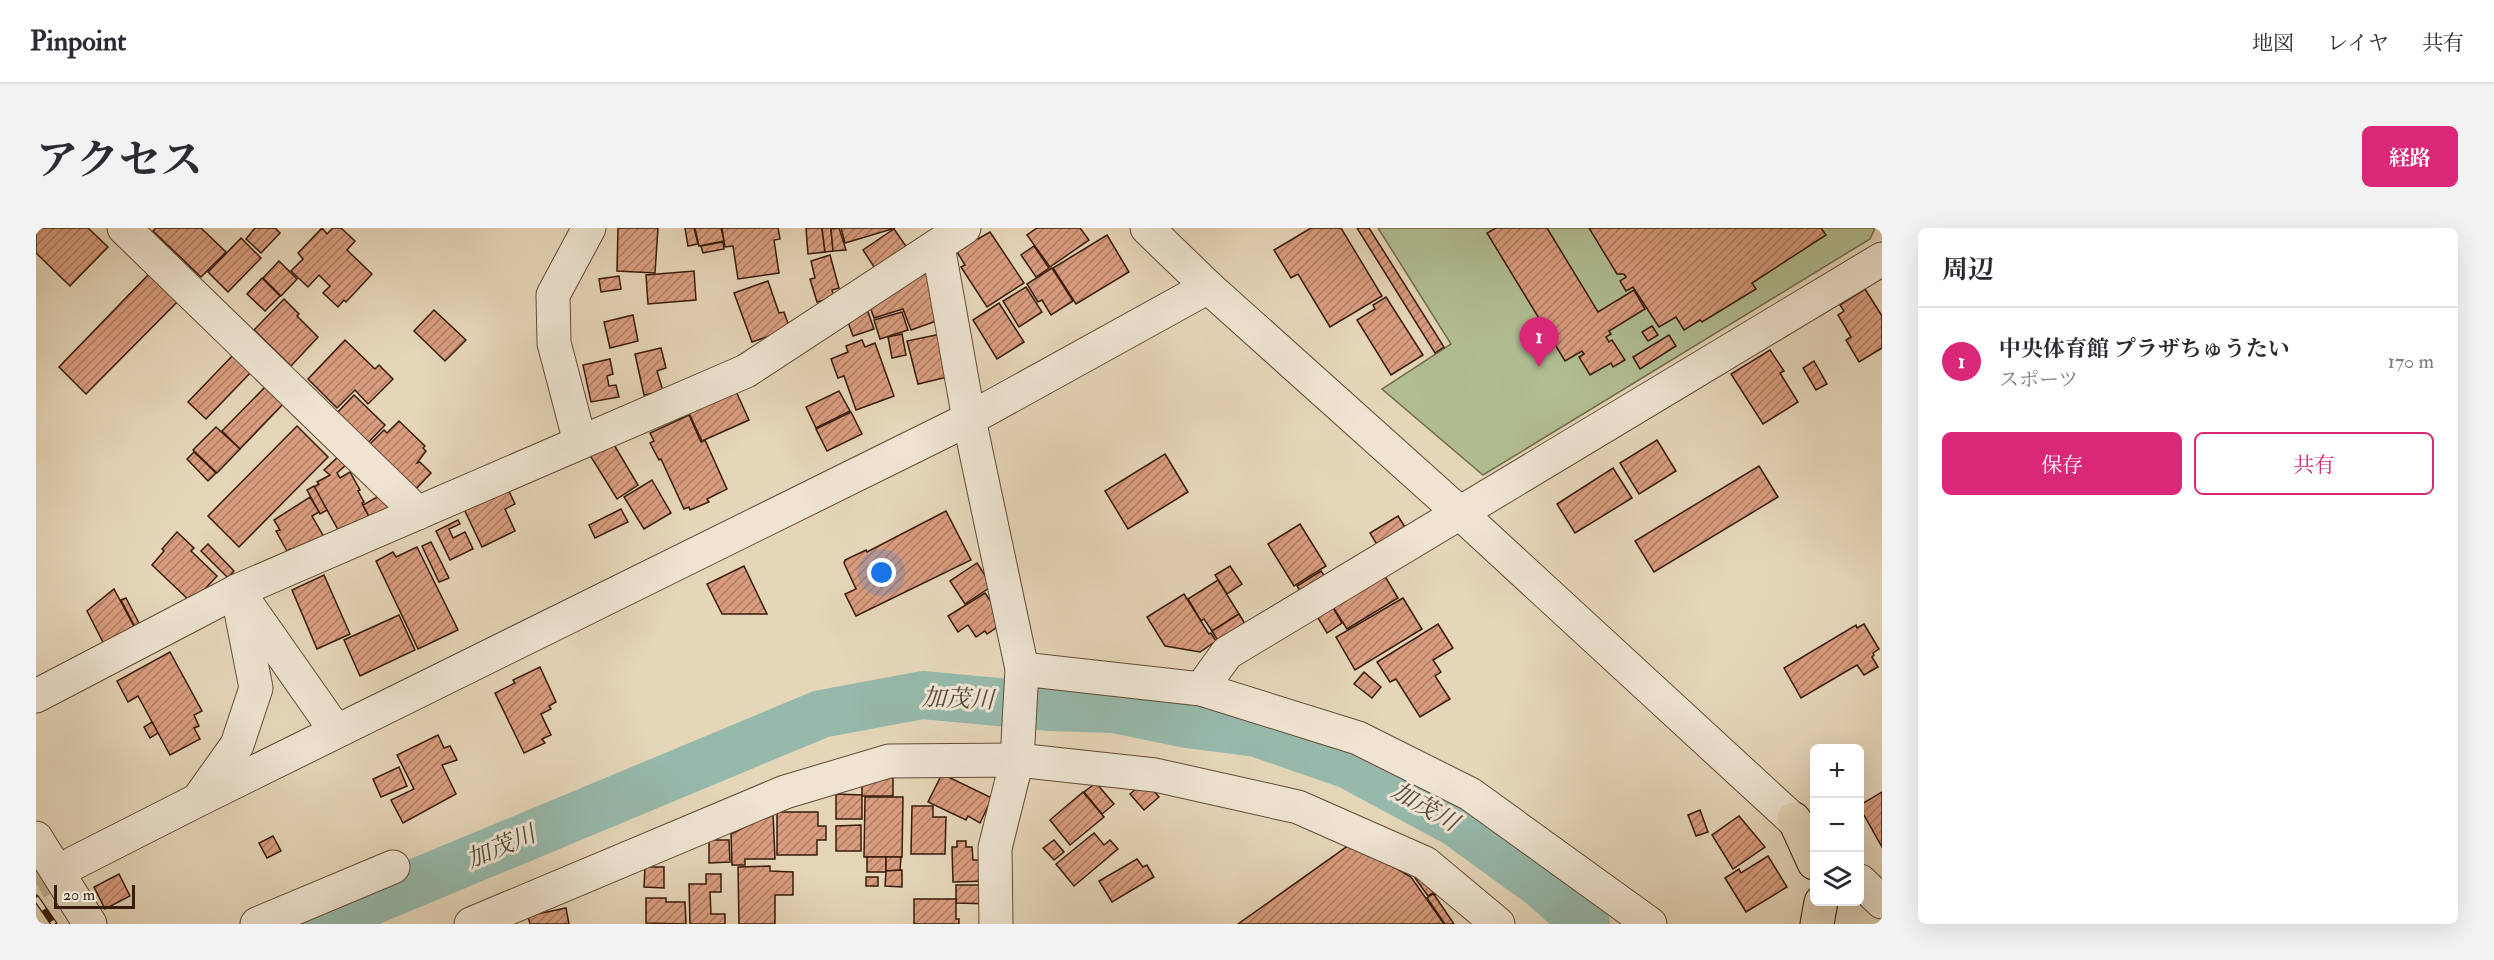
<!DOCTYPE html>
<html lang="ja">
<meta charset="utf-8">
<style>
:root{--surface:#fff;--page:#f2f2f3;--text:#2b2b33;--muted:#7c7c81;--line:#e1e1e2;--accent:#db2777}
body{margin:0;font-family:"IM FELL Double Pica","Noto Serif JP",serif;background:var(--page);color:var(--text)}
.controls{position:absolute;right:18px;bottom:18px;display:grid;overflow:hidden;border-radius:9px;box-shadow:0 6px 24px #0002}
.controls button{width:54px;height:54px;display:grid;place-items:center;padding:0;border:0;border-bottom:2px solid var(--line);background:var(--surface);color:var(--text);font:30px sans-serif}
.scale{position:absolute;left:18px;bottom:15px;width:81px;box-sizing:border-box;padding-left:6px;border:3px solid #391b0b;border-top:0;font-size:16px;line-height:21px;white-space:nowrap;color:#391b0b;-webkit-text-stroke:4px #eee4d1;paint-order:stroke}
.you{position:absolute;left:846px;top:345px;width:21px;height:21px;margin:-15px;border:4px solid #fff;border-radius:50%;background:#1a73e8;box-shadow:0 0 0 9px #1a73e833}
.badge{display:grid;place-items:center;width:39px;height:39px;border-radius:50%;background:var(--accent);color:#fff;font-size:20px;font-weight:700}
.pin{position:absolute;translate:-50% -50px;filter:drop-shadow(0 2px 3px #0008)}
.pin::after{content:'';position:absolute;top:32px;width:21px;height:18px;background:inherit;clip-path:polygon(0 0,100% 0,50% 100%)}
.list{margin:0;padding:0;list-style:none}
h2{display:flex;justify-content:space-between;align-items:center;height:78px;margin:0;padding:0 24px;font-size:26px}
h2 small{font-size:20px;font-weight:400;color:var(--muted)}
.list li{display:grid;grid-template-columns:39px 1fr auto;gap:18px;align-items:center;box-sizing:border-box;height:108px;padding:0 24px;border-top:2px solid var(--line)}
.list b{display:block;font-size:22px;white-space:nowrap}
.list p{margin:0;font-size:20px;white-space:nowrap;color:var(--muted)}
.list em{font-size:20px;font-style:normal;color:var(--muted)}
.actions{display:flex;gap:12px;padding:18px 24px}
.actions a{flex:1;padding:14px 0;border:2px solid var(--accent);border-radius:9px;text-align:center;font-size:21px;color:var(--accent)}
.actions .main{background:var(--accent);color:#fff}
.icon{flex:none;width:33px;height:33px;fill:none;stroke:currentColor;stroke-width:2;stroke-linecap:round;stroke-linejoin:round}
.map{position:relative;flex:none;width:1846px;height:696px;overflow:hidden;border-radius:9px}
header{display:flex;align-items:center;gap:36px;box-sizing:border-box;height:84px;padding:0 30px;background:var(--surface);border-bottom:2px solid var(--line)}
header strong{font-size:28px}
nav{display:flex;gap:33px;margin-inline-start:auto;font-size:21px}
.intro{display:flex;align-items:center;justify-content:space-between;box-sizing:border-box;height:144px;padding:0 36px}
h1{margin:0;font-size:42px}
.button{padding:15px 27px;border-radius:9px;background:var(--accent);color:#fff;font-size:21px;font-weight:700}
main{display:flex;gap:36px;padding:0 36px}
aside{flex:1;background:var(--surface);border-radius:9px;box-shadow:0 6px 24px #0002}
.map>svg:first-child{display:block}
</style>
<header>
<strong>Pinpoint</strong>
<nav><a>地図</a><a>レイヤ</a><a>共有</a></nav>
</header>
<div class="intro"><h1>アクセス</h1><a class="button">経路</a></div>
<main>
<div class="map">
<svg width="1846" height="696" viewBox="0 0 1846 696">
<defs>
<pattern id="building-hatch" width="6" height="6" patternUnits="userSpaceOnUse" patternTransform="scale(1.5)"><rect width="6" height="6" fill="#d89c7e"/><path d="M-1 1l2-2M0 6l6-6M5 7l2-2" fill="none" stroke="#b07e65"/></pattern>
</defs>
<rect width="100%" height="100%" fill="#e5d6b8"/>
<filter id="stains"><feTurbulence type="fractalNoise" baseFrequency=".00333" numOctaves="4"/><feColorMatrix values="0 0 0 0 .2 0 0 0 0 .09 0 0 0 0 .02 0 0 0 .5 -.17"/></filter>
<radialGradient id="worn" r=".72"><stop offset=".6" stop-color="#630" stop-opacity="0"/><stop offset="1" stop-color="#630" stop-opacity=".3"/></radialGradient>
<path fill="#b1be92" stroke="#756c4e" stroke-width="1.5" d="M1342 0H1839L1834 11 1447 247 1346 161 1415 116Z"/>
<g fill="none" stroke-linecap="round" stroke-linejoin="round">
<path stroke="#96b9ab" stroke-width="48" d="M281 696 785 486 887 467 1014 479 1078 481 1151 496 1221 505 1313 537 1419 594 1506 657 1550 696"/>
</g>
<g fill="url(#building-hatch)" stroke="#391b0b" stroke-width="1.5">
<path d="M0 0H52L72 19 34 58 0 25Z"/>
<path d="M120 0H165L190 24 165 49 117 3Z"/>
<path d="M219 0H239L244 5 225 25 210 11Z"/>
<path d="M286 0 291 6 297 0H305L319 13 311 22 336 46 310 74 308 72 302 79 287 65 294 58 283 47 272 59 255 43 267 31 262 25Z"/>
<path d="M582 0H622L619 45 581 43Z"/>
<path d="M649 0H658L662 16 652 18Z"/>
<path d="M659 0H685L688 13 663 18Z"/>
<path d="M686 0H742L744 11 738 12 743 45 702 51 697 18 689 19Z"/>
<path d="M770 0H786L789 24 772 26Z"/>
<path d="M786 0H795L797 23 789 24Z"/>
<path d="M803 0 810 22 797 23 795 1Z"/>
<path d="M805 0H859L809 15Z"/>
<path d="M1001 0H1044L1053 12 1014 39 991 7Z"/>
<path d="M1275 0H1305L1346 68 1294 99 1262 46 1255 50 1238 22Z"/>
<path d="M1321 0H1333L1408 119 1399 125Z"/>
<path d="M1460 0H1511L1562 84 1598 62 1609 81 1573 103 1575 106 1570 109 1573 114 1576 112 1589 132 1577 139 1575 135 1554 147 1543 129 1548 126 1546 123 1529 133 1451 5Z"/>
<path d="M1553 0H1785L1790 7 1716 55 1720 61 1666 94 1664 92 1648 102 1640 89 1623 99 1597 59 1590 63 1584 53 1590 49 1588 46H1581Z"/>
<path d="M858 1 874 24 842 45 827 22Z"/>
<path d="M954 4 988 55 951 79 925 39 929 37 921 24 940 8 942 11Z"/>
<path d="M1071 7 1093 44 1040 76 1017 40Z"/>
<path d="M205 10 225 30 192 64 172 44Z"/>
<path d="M687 14 688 21 667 25 665 18Z"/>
<path d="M998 18 1013 40 1000 49 985 27Z"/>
<path d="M794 27 803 60 796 62 798 70 781 74 774 51 779 50 775 33Z"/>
<path d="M243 33 261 51 245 68 227 50Z"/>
<path d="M1016 40 1037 73 1015 87 1006 72 1002 74 991 56Z"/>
<path d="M658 43 660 72 612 76 610 47Z"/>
<path d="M892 45 906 91 875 102 867 81 838 90 833 76 864 54Z"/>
<path d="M113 46 145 70 50 166 23 139Z"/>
<path d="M583 48 585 61 565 64 563 51Z"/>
<path d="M226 50 244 68 229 83 211 66Z"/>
<path d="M732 53 743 85 748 84 754 101 716 114 698 65Z"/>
<path d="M990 59 1006 84 983 99 967 73Z"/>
<path d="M1829 61 1846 88V120L1823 134 1810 112 1815 109 1802 87 1808 83 1804 77Z"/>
<path d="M1350 69 1387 127 1355 147 1321 92 1339 81 1337 77Z"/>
<path d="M248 71 263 86 261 88 282 109 255 138 218 102Z"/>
<path d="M963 75 988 114 961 131 937 92Z"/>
<path d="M831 81 838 101 817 108 811 91Z"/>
<path d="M398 82 430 112 409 133 378 103Z"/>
<path d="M866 84 872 102 844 111 838 92Z"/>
<path d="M597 87 602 113 574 120 568 94Z"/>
<path d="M1616 98 1622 107 1612 113 1606 104Z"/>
<path d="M910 105 920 147 882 156 871 113Z"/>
<path d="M866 106 870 127 856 130 852 109Z"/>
<path d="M1633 107 1640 118 1604 141 1597 129Z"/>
<path d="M309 112 339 141 343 137 357 151 332 176 319 162 301 180 272 151Z"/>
<path d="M826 112 829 119 839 115 858 168 820 182 808 148 802 150 795 131 812 124 810 118Z"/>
<path d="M625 120 630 140 621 143 627 163 608 167 599 126Z"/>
<path d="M1734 122 1748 143 1744 145 1762 174 1727 196 1695 146Z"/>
<path d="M199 125 217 142 170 191 152 174Z"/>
<path d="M574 131 577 146 571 148 573 158 580 157 583 169 555 174 547 137Z"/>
<path d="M1778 133 1791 156 1780 162 1767 140Z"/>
<path d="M232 156 250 173 204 221 186 203Z"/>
<path d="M698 159 713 192 666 213 651 181Z"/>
<path d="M803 163 814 183 780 200 770 179Z"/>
<path d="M318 167 349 197 330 217 299 187Z"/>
<path d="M815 184 826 206 791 223 780 201Z"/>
<path d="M653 187 665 214 669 212 691 261 671 271 673 274 654 282 653 279 648 281 625 231 623 232 614 215 618 213 614 205Z"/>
<path d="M363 193 389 218 387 220 390 223 381 235 384 234 395 245 378 263 332 218 348 202 351 205Z"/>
<path d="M261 198 292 229 203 319 172 288Z"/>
<path d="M180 199 204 221 181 245 157 222Z"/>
<path d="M574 210 602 257 581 271 552 224Z"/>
<path d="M1621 212 1640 243 1603 266 1584 235Z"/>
<path d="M158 224 180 245 172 253 151 231Z"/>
<path d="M1129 226 1152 264 1092 301 1069 263Z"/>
<path d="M303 228 311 236 301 245 304 250 314 244 324 262 322 263 328 274 326 275 335 293 304 305 278 259 283 256 281 254 294 247 288 242Z"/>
<path d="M1723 238 1742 269 1618 344 1599 313Z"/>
<path d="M1577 240 1596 270 1539 305 1521 276Z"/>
<path d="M616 252 635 285 608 301 588 269Z"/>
<path d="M470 257 479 276 469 281 479 303 446 319 428 281Z"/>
<path d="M278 258 291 282 284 286 271 262Z"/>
<path d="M350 264 360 283 337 296 327 277Z"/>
<path d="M274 269 283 284 276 288 292 316 259 329 254 321 251 323 240 303 244 302 238 292Z"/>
<path d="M585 281 592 294 559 310 553 297Z"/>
<path d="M910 283 935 332 820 388 809 366 820 361 808 335 809 332 830 322 831 324Z"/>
<path d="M1362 288 1374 307 1346 325 1334 305Z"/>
<path d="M422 292 424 296 413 301 417 310 429 304 437 321 414 332 400 303Z"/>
<path d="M1264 296 1290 338 1258 358 1232 316Z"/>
<path d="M141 304 158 320 155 323 181 348 156 375 116 337 128 323 126 321Z"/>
<path d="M395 314 413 350 403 354 386 318Z"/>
<path d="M172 316 198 343 192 350 165 323Z"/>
<path d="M381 319 422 402 382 421 340 333 357 324 360 329Z"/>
<path d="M941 335 956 358 929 376 914 353Z"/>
<path d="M708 338 731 386H686L671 356Z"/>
<path d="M1194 338 1206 356 1191 366 1179 347Z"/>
<path d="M1285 343 1293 355 1269 371 1261 358Z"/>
<path d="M1347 345 1362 370 1311 401 1295 376Z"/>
<path d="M288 347 314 406 281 421 256 362Z"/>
<path d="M1182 352 1203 386 1176 403 1168 391 1165 393 1152 371Z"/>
<path d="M78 361 100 402 70 420 51 383Z"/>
<path d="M949 365 969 394 951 406 949 403 940 409 932 397 922 404 912 388Z"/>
<path d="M1148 366 1173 406 1175 405 1180 413 1164 424 1129 418 1111 389Z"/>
<path d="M90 370 104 397 99 399 85 372Z"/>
<path d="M1367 370 1386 401 1319 442 1300 409Z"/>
<path d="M1295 376 1306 395 1291 405 1279 385Z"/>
<path d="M1203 386 1211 399 1184 416 1176 403Z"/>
<path d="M363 387 379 422 324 448 308 412Z"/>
<path d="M1402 396 1417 420 1397 432 1405 444 1399 448 1414 471 1384 489 1360 451 1354 454 1341 434Z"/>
<path d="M1828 396 1843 421 1837 425 1838 427 1836 429 1842 439 1828 447 1821 437 1765 470 1748 440 1820 397 1821 400Z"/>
<path d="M134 424 166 483 158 487 163 498 158 500 164 511 134 527 102 468 92 474 81 453Z"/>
<path d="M504 439 520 474 513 478 515 481 505 486 515 507 506 511 509 515 488 525 459 465 479 455 477 452Z"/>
<path d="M1328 444 1345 459 1336 470 1318 456Z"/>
<path d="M116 494 122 505 114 510 108 499Z"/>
<path d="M402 507 408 520 414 518 421 532 406 537 420 566 367 595 355 572 378 561 361 527Z"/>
<path d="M363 539 371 558 345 569 337 551Z"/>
<path d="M906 546 956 570 944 595 932 588 930 592 892 574Z"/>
<rect x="826" y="548" width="31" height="20"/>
<path d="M1109 553 1123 569 1108 582 1094 566Z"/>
<path d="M1060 555 1078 576 1066 586 1048 564Z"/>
<path d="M1047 564 1068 589 1034 617 1014 592Z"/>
<path d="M1846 564V619L1824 580V577Z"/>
<path d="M800 566 826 567V591H800Z"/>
<path d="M829 569H867L866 629H828Z"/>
<path d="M876 578H897V589H910L909 626H875Z"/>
<path d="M1664 582 1672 604 1660 608 1652 587Z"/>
<path d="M741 584H782V598H790V612H781V627H741Z"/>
<path d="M737 585 739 631H709V637H696L695 606Z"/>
<path d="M1703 588 1729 619 1697 641 1676 607Z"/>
<path d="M825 597V623H800V598Z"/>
<path d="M1058 605 1068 617 1074 612 1082 621 1038 658 1020 636Z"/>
<path d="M237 608 245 623 231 630 223 615Z"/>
<path d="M673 612H693L694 634 673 635Z"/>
<path d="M1018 612 1028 624 1018 632 1007 620Z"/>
<path d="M921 613H930V619H936L937 632H950L951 653 917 654 916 619H921Z"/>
<path d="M1316 615 1375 649 1408 696H1202Z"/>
<path d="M1732 628 1751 659 1710 684 1689 650 1703 641 1705 645Z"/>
<rect x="831" y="629" width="19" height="15"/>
<path d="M850 629H865L864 642 850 643Z"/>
<path d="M1101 631 1107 639 1111 637 1118 649 1076 674 1063 653Z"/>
<path d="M734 638V643L757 644V667H739V696H703L702 639Z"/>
<path d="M609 639H628V660L608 659Z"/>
<path d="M866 642V659L849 658 850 643Z"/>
<path d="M1386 645 1401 666 1399 667 1397 665 1392 668 1379 650Z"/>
<path d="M83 646 94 668 69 681 58 659Z"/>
<path d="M670 646H685V664H674L675 686H689V696H654L653 656H670Z"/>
<rect x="830" y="649" width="12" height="9"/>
<path d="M920 657H956V676L920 675Z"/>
<path d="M1397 666 1399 668 1418 696H1409L1391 670Z"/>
<path d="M610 670H630V674H649L650 696 610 695Z"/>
<path d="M878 671H920V691H923V696H878Z"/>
<path d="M530 680 533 696H494L492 688Z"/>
</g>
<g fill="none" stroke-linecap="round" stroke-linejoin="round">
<path stroke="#c3b195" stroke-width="33" stroke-dasharray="33 16" stroke-linecap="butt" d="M0 655 38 635"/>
<g stroke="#644a36" stroke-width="35">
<g id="minor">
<path d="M88 0 382 285"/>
<path d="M1111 0 1172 59 1425 286 1778 611"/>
<path d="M902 18 933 191 986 441 981 532 959 620 960 696"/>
<path d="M544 214 518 115 517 67 553 0"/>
<path d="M208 372 300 503"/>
<path d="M986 441 1165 461 1322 510 1434 566 1614 696"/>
<path d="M1165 461 1191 425 1846 31"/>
<path d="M0 468 201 363 710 143 928 0"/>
<path d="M164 569 201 517 220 460 201 363"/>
<path d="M0 610 54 696"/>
<path d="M38 635 162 572 933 191 1172 59"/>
<path d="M1824 653 1846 674"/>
<path d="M221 696 357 639"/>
<path d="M435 696 749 564 853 533 981 532 1119 547 1262 579 1389 635 1462 696"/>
</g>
</g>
<g stroke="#391b0b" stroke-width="35">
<g id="highway">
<path d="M1758 591 1778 635"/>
<path d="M1781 696 1785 674"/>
</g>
</g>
<use href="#minor" stroke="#eee4d1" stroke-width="33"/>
<use href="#highway" stroke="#e5d6b8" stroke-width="33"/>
<g stroke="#391b0b" stroke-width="7">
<path id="rail" d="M0 670 18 696"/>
</g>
<use href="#rail" stroke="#eee4d1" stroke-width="4.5" stroke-dasharray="14" stroke-linecap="butt"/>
</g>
<g text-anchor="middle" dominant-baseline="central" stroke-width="6" stroke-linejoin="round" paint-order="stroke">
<g font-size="24" font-style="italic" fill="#554a3b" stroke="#eee4d1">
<text transform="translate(922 471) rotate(2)">加茂川</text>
<text transform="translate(1389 579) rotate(30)">加茂川</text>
<text transform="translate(465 619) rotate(-23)">加茂川</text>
</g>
</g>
<rect width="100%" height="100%" filter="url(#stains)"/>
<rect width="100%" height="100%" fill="url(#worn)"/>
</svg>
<div class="controls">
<button>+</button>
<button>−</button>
<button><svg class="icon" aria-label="layers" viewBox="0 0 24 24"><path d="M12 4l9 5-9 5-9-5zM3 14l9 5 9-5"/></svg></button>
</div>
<div class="scale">20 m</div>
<div class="you"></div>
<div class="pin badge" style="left:1503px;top:139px">1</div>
</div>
<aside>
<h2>周辺<small></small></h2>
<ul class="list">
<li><span class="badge">1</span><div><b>中央体育館 プラザちゅうたい</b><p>スポーツ</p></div><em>170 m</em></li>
</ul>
<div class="actions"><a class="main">保存</a><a>共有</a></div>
</aside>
</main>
